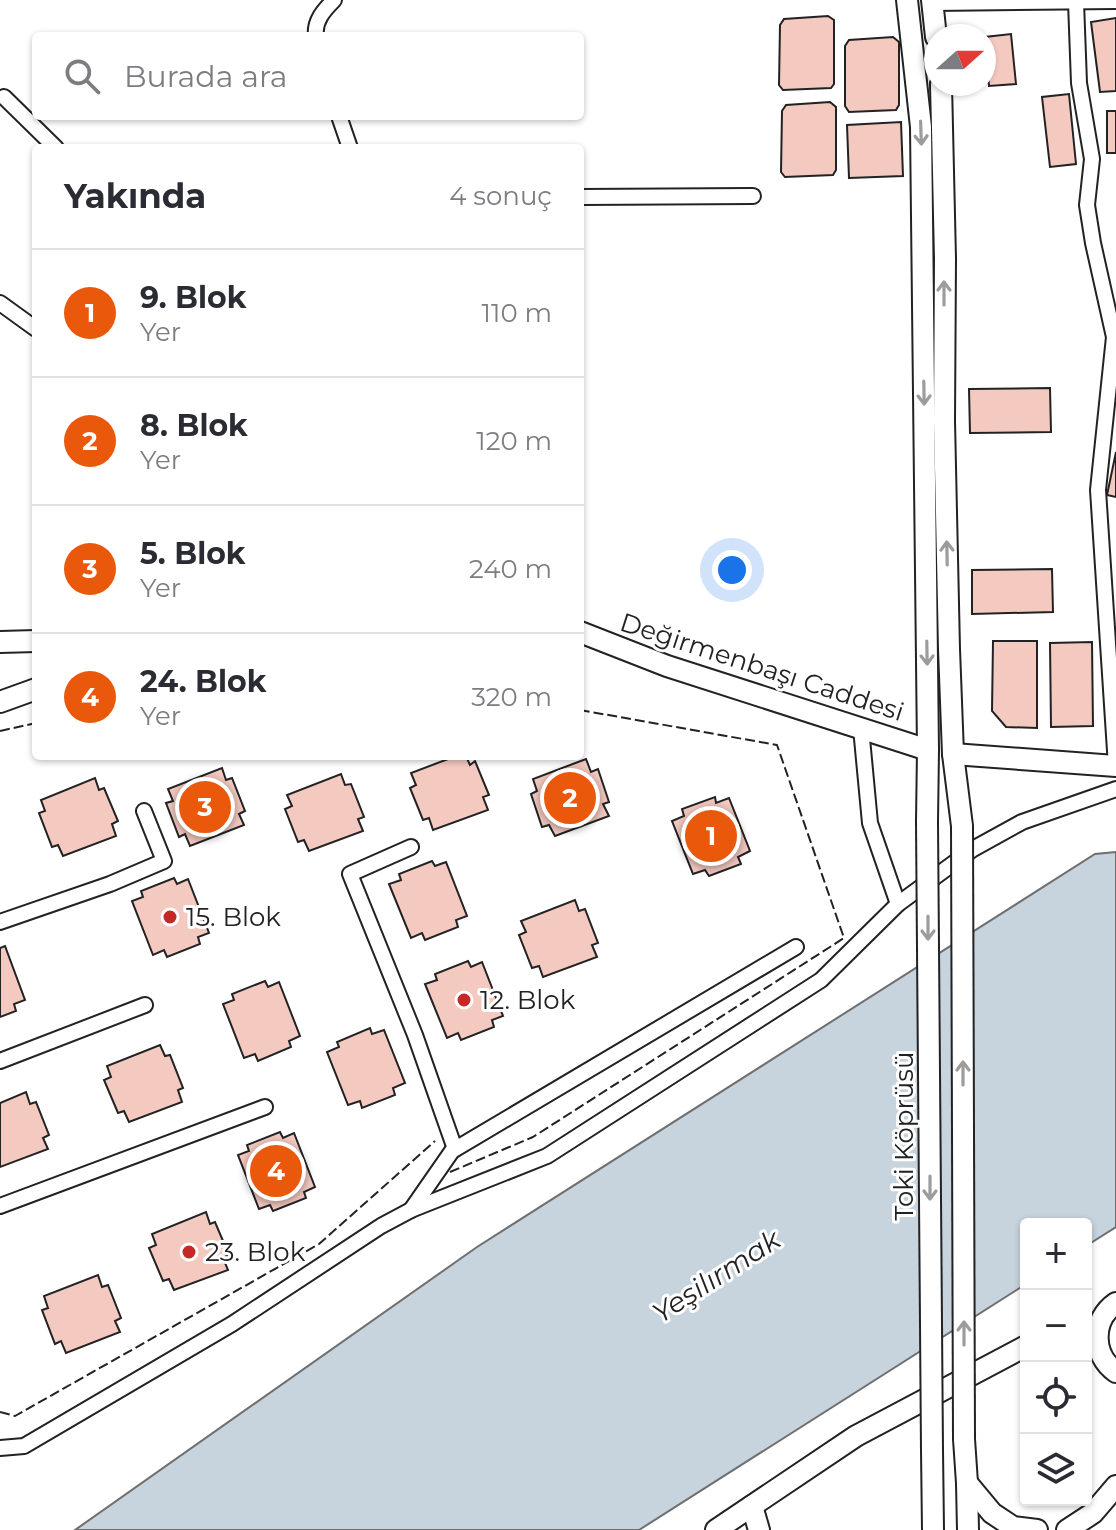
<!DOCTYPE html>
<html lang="tr">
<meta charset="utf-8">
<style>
:root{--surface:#fff;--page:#f7f7f7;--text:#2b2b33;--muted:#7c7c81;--line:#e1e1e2;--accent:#ea580c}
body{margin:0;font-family:Montserrat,sans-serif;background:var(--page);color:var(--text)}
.controls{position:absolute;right:24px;bottom:24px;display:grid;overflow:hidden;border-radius:8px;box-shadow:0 2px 6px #0004}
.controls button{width:72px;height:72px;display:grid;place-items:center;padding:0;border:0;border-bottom:2px solid var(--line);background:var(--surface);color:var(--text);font:40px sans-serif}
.compass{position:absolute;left:924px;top:24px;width:72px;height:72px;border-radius:50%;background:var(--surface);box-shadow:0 2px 6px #0004;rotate:69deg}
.you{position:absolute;left:732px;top:570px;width:28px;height:28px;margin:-20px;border:6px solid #fff;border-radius:50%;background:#1a73e8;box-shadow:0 0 0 12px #1a73e833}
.badge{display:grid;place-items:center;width:52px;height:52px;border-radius:50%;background:var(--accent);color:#fff;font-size:26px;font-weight:700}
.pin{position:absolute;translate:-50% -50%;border:4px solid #fff;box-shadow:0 2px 8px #0006}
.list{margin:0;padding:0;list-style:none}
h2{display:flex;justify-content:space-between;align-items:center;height:104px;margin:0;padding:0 32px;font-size:34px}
h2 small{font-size:26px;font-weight:400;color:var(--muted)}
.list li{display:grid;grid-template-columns:52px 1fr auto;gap:24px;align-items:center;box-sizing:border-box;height:128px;padding:0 32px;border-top:2px solid var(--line)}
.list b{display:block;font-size:30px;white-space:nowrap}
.list p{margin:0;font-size:26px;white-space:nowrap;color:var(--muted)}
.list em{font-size:26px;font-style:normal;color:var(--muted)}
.icon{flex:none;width:44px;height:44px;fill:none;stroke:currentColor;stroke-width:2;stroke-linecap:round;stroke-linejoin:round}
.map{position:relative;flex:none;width:1116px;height:1530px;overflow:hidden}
.search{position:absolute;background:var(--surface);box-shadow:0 2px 6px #0004;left:32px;top:32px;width:552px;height:88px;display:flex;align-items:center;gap:20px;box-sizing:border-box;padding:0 28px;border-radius:8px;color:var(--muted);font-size:30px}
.panel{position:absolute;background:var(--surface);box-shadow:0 2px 6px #0004;left:32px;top:144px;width:552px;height:616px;border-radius:8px}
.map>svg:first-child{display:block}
</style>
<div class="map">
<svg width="1116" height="1530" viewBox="0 0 1116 1530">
<rect width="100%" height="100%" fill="#fff"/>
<path fill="#c7d3dd" stroke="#6f6f6f" stroke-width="2" d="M1116 852V1227L1086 1246V1224H1026V1284L639 1530H75L477 1247 1095 854Z"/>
<g fill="#f3c9c0" stroke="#222" stroke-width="2">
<path d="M828 16 834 20V84L831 88 783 90 779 85 780 25 784 19Z"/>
<path d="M1116 18V91L1100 92 1091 22Z"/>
<path d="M1011 34 1016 84 989 86 985 37Z"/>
<path d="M893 37 899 42V105L896 110 849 112 845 106V46L849 40Z"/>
<path d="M1069 94 1076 164 1050 167 1042 97Z"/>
<path d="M830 102 836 107V170L833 175 785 177 781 172 782 111 786 105Z"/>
<rect x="1107" y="111" width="9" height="42"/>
<path d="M901 122 903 176 849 178 847 125Z"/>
<path d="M1050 388 1051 432 970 433 969 389Z"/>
<path d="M1116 452V497L1107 495Z"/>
<path d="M1052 569 1053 612 972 614V570Z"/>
<path d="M993 641H1037V728L1006 727 992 711Z"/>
<path d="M1092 642 1093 726 1051 727 1050 643Z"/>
<path d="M456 756H466L470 765 475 761 489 795 483 797 488 810 433 830 429 818 423 820 410 788 416 785 411 773Z"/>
<path d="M586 759 591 772 598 769 609 802 603 804 609 816 555 836 549 825 542 827 531 794 537 791 533 779Z"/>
<path d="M222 768 226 780 232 778 245 811 239 814 244 825 190 846 185 834 179 837 166 803 173 801 168 789Z"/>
<path d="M341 774 345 785 351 784 364 817 358 819 363 831 309 851 304 840 298 842 285 809 292 806 287 795Z"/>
<path d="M95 778 99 790 104 788 118 821 112 824 116 836 63 856 58 845 52 847 39 813 45 811 41 800Z"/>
<path d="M715 797 716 803 729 798 750 851 738 857 741 864 709 876 705 870 693 874 672 821 684 816 682 809Z"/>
<path d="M432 861 435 866 446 862 467 916 456 920 458 927 425 940 422 933 411 938 389 884 401 880 399 874Z"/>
<path d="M174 878 177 884 188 879 209 933 198 937 200 944 167 957 164 950 153 955 132 901 143 897 141 891Z"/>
<path d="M575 900 579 911 585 909 598 943 592 945 597 957 543 977 539 966 532 968 519 935 526 932 521 921Z"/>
<path d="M5 946 25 1000 14 1004 16 1011 0 1017V948Z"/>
<path d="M468 961 471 967 482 962 503 1016 492 1020 494 1027 461 1040 458 1033 447 1038 425 984 437 980 435 974Z"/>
<path d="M265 981 268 987 279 982 300 1036 289 1041 291 1047 258 1061 255 1054 244 1058 223 1004 234 1000 232 994Z"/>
<path d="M370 1028 372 1034 384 1030 405 1083 393 1088 395 1095 362 1108 360 1101 348 1105 327 1052 339 1047 337 1042Z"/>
<path d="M160 1045 165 1056 170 1055 183 1088 178 1090 182 1102 129 1122 124 1111 118 1113 104 1080 111 1077 107 1066Z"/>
<path d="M26 1092 30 1104 36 1102 49 1135 43 1138 48 1149 0 1167V1103Z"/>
<path d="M280 1132 283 1138 294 1133 315 1187 304 1192 306 1198 273 1211 270 1205 259 1209 238 1155 249 1151 247 1145Z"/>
<path d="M206 1212 210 1224 215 1222 229 1255 223 1258 228 1270 174 1290 169 1279 163 1281 149 1248 156 1245 152 1234Z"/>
<path d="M98 1275 102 1287 108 1285 121 1318 115 1321 120 1332 66 1353 61 1341 55 1344 42 1310 48 1308 44 1296Z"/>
</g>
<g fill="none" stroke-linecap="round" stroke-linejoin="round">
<g stroke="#222" stroke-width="18">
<g id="street">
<path d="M1076 2 1079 83 1092 159 1087 205 1093 243 1114 337 1098 490 1116 766"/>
<path d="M933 3 1116 1"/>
<path d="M316 36C314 21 324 10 334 0"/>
<path d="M4 97 56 148"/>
<path d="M339 116 350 148"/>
<path d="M580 197 753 196"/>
<path d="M0 303 36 329"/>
<path d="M861 728 870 823 898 904"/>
<path d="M411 847 350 874 415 1035 455 1149"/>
<path d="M0 922 110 884 164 861 144 811"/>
<path d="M0 1061 145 1005"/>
<path d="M0 1206 265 1107"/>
<path d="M411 1210 452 1151 796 947"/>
<path d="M0 1448 24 1446 232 1324 381 1226 411 1210 547 1156 821 980 898 904 973 849 1022 822 1116 789"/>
</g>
</g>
<g stroke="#222" stroke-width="24">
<g id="secondary">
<path d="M907 0 921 127 928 750 927 822"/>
<path d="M932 0 936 37"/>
<path d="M941 84 945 259 944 421 949 649 953 754 962 826"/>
<path d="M580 632 667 666 928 750"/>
<path d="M0 642 36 641"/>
<path d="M0 702 36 689"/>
<path d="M953 754 1116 766"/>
<path d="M1116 1303C1091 1320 1092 1355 1116 1372"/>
<path d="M964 1439 967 1483 968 1530"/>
<path d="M932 1450 933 1530"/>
<path d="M967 1483 992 1513 1013 1527 1037 1530"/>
<path d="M752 1506 759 1530"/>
<path d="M716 1530 856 1436 1026 1346"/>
<path d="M1067 1530 1093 1513 1116 1486"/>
</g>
</g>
<use href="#street" stroke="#fff" stroke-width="14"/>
<use href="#secondary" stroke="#fff" stroke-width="20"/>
<g stroke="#222" stroke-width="24" stroke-linecap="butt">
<g id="secondary-bridge">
<path d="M927 822 932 1450"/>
<path d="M962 826 964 1439"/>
</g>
</g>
<use href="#secondary-bridge" stroke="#fff" stroke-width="20"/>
<g stroke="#222" stroke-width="2" stroke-dasharray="10 4" stroke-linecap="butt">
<path d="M0 731 36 723"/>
<path d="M450 1172 533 1137 844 938 777 745 580 710"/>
<path d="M0 1412 15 1416 319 1244 435 1141"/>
</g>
</g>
<defs><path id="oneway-shaft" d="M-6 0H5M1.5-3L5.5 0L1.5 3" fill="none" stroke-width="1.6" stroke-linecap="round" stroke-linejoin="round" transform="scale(2)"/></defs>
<g stroke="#9c9c9c">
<use href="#oneway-shaft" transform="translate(921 133) rotate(88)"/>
<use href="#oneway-shaft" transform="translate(944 293) rotate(-90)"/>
<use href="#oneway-shaft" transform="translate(924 393) rotate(89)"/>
<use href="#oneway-shaft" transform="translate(947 553) rotate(-91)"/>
<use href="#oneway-shaft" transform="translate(927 653) rotate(89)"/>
<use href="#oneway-shaft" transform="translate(928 928) rotate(90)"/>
<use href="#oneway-shaft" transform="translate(963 1073) rotate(-90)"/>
<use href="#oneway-shaft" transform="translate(930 1188) rotate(90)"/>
<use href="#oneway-shaft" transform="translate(964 1333) rotate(-90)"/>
</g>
<g fill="#c62828" stroke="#fff" stroke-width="3">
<circle cx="170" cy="917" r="8"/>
<circle cx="464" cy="1000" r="8"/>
<circle cx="189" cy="1252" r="8"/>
</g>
<g text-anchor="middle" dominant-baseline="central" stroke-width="6" stroke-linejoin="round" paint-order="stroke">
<g font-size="26" fill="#222" stroke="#fff">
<text transform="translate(762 667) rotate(18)">Değirmenbaşı Caddesi</text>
<text transform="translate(904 1136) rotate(-90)">Toki Köprüsü</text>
</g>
<g font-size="26" fill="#222" stroke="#fff" text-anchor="start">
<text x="186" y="917">15. Blok</text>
<text x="480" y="1000">12. Blok</text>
<text x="205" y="1252">23. Blok</text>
</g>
<g font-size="28" font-style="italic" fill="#222" stroke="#fff">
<text transform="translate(716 1276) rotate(-33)">Yeşilırmak</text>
</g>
</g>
</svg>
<div class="controls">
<button>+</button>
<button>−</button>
<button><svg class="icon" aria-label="locate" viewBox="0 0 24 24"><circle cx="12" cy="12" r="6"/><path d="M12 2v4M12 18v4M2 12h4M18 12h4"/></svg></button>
<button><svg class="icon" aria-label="layers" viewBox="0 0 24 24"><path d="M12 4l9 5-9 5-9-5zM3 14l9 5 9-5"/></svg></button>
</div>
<svg class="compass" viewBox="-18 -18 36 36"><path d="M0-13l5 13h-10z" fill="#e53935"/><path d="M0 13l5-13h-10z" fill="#7c7c81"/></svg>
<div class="you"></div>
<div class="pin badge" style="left:711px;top:836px">1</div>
<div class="pin badge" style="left:570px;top:798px">2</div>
<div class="pin badge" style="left:205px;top:807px">3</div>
<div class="pin badge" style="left:276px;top:1171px">4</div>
<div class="search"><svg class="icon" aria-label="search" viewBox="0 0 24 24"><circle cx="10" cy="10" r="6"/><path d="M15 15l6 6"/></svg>Burada ara</div>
<section class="panel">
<h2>Yakında<small>4 sonuç</small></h2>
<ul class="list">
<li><span class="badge">1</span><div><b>9. Blok</b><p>Yer</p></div><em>110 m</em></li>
<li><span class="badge">2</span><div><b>8. Blok</b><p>Yer</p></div><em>120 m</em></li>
<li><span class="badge">3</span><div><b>5. Blok</b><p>Yer</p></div><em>240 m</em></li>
<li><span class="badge">4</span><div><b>24. Blok</b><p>Yer</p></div><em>320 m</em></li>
</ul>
</section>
</div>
